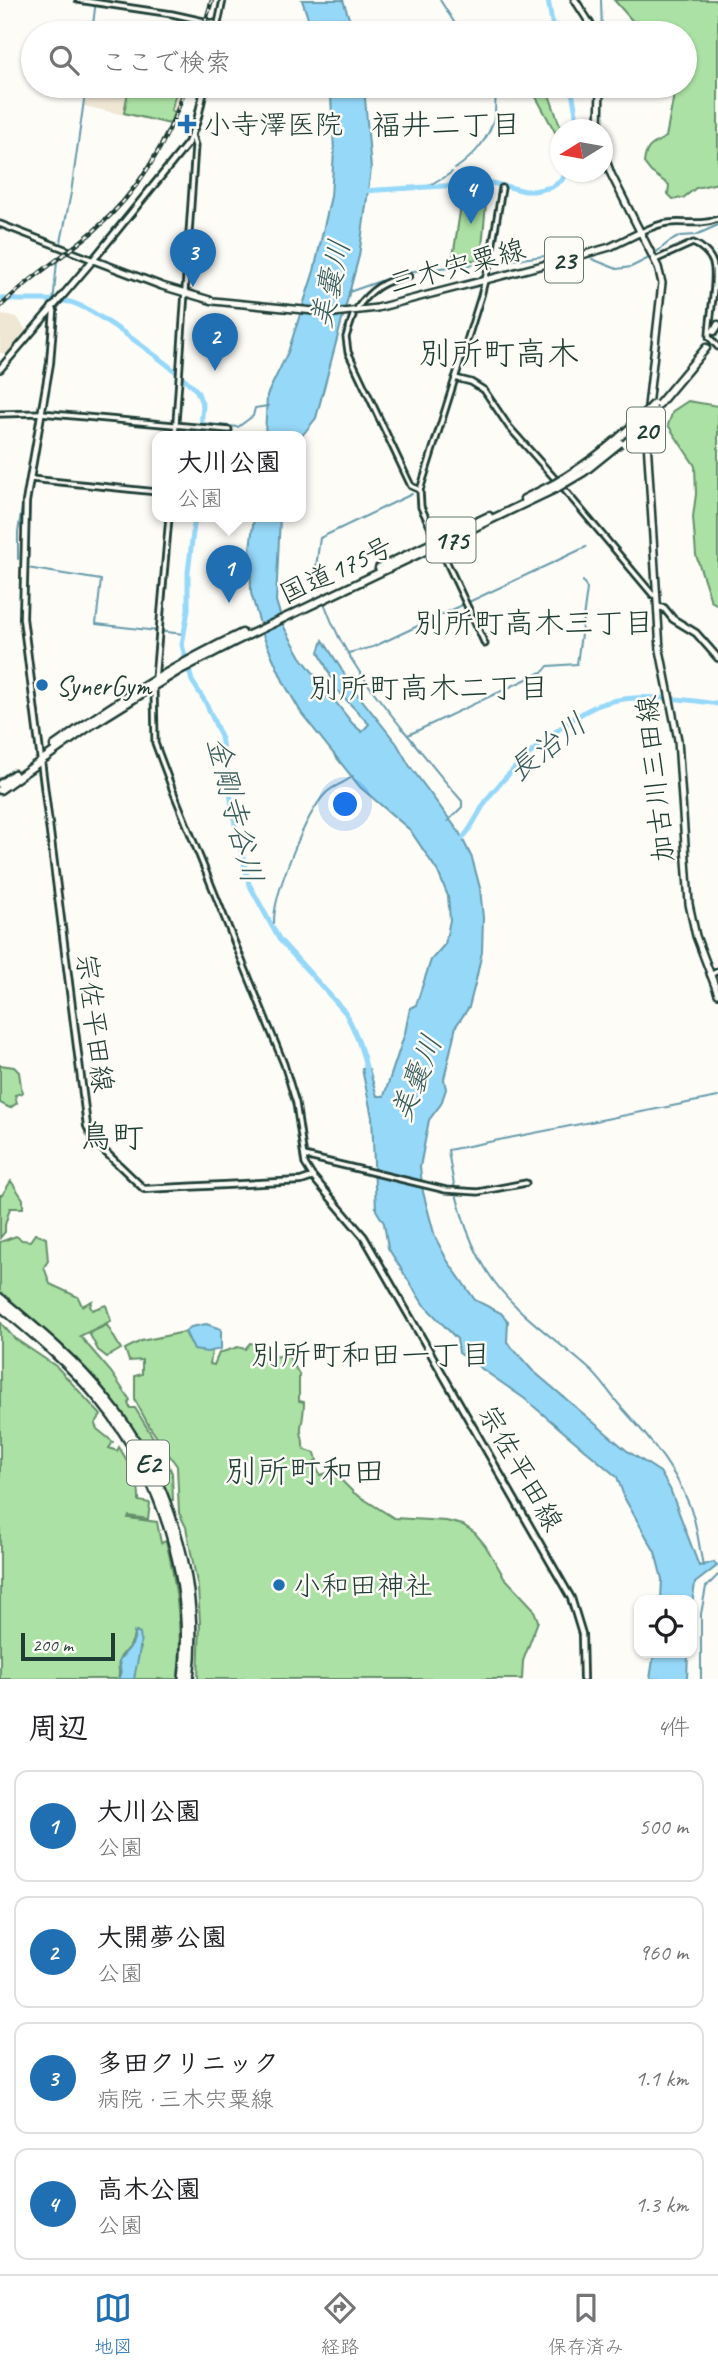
<!DOCTYPE html>
<html lang="ja">
<meta charset="utf-8">
<style>
:root{--surface:#fff;--page:#f2f2f2;--text:#202124;--muted:#757577;--line:#e0e0e0;--accent:#1f6fb2}
body{margin:0;font-family:Caveat,"Klee One",sans-serif;background:var(--page);color:var(--text)}
.controls{position:absolute;right:21px;bottom:21px;display:grid;overflow:hidden;border-radius:14px;box-shadow:0 2px 5px #0004}
.controls button{width:63px;height:63px;display:grid;place-items:center;padding:0;border:0;border-bottom:2px solid var(--line);background:var(--surface);color:var(--text);font:35px sans-serif}
.compass{position:absolute;left:550px;top:119px;width:63px;height:63px;border-radius:50%;background:var(--surface);box-shadow:0 2px 5px #0004;rotate:259deg}
.scale{position:absolute;left:21px;bottom:18px;width:94px;box-sizing:border-box;padding-left:7px;border:4px solid #1f3d34;border-top:0;font-size:19px;line-height:24px;white-space:nowrap;color:#1f3d34;-webkit-text-stroke:5px #fdfcf7;paint-order:stroke}
.you{position:absolute;left:346px;top:805px;width:24px;height:24px;margin:-18px;border:5px solid #fff;border-radius:50%;background:#1a73e8;box-shadow:0 0 0 10px #1a73e833}
.badge{display:grid;place-items:center;width:46px;height:46px;border-radius:50%;background:var(--accent);color:#fff;font-size:23px;font-weight:700}
.pin{position:absolute;translate:-50% -58px;filter:drop-shadow(0 2px 4px #0008)}
.pin::after{content:'';position:absolute;top:37px;width:24px;height:21px;background:inherit;clip-path:polygon(0 0,100% 0,50% 100%)}
.popup{position:absolute;left:152px;top:431px;width:154px;height:91px;box-sizing:border-box;display:grid;place-content:center;border-radius:14px;background:var(--surface);filter:drop-shadow(0 2px 5px #0005);font-size:23px;white-space:nowrap;color:var(--muted)}
.popup b{font-size:26px;color:var(--text)}
.popup::after{content:'';position:absolute;left:50%;top:100%;margin-left:-14px;border:14px solid transparent;border-top-color:var(--surface)}
.list{margin:0;padding:0;list-style:none}
h2{display:flex;justify-content:space-between;align-items:center;height:91px;margin:0;padding:0 28px;font-size:30px}
h2 small{font-size:23px;font-weight:400;color:var(--muted)}
.list li{display:grid;grid-template-columns:46px 1fr auto;gap:21px;align-items:center;box-sizing:border-box;height:112px;margin:0 14px 14px;padding:0 14px;border:2px solid var(--line);border-radius:14px}
.list b{display:block;font-size:26px;white-space:nowrap}
.list p{margin:0;font-size:23px;white-space:nowrap;color:var(--muted)}
.list em{font-size:23px;font-style:normal;color:var(--muted)}
.icon{flex:none;width:38px;height:38px;fill:none;stroke:currentColor;stroke-width:2;stroke-linecap:round;stroke-linejoin:round}
.map{position:relative;flex:none;width:718px;height:1679px;overflow:hidden}
.search{position:absolute;background:var(--surface);box-shadow:0 2px 5px #0004;left:21px;right:21px;top:21px;height:77px;display:flex;align-items:center;gap:18px;box-sizing:border-box;padding:0 24px;border-radius:38px;color:var(--muted);font-size:26px}
.sheet{height:595px;background:var(--surface)}
nav{display:flex;justify-content:space-around;align-items:center;box-sizing:border-box;height:98px;border-top:2px solid var(--line);background:var(--surface);font-size:19px;color:var(--muted)}
nav a{display:grid;justify-items:center;gap:4px}
nav .on{color:var(--accent)}
.map>svg:first-child{display:block}
</style>
<div class="map">
<svg width="718" height="1679" viewBox="0 0 718 1679">
<rect width="100%" height="100%" fill="#fdfcf7"/>
<filter id="ink" filterUnits="userSpaceOnUse"><feTurbulence type="fractalNoise" baseFrequency=".0143" numOctaves="2"/><feDisplacementMap in="SourceGraphic" scale="14" xChannelSelector="R" yChannelSelector="G"/><feConvolveMatrix kernelMatrix="1 2 1 2 8 2 1 2 1" color-interpolation-filters="sRGB"/></filter>
<g filter="url(#ink)">
<g fill="#efe6d4">
<path d="M87 86H184L170 125 84 106Z"/>
<path d="M0 315 17 317 27 332 23 334 9 354 0 353Z"/>
</g>
<g fill="#abe1a4" stroke="#658f6c" stroke-width="2">
<path d="M614 0H718V183L696 188 683 198 673 199 668 194 669 185 651 172 644 163C646 145 652 145 666 137L673 100V86H685V33H643Z"/>
<path d="M129 86H178L171 110 174 112 170 124 124 113Z"/>
<path d="M530 86H546L561 129 560 141Z"/>
<path d="M462 199 486 203 481 259 452 263Z"/>
<path d="M688 401 718 406V605L711 601 696 555 693 517 696 494 695 466 668 425 673 411Z"/>
<path d="M0 1065 14 1067 19 1072 22 1093 15 1095 17 1103 10 1108 0 1103Z"/>
<path d="M11 1181 23 1199V1208H10L5 1225V1232L0 1238V1195H2Z"/>
<path d="M35 1234 46 1238 48 1261 44 1267 50 1284 78 1297 82 1306 92 1301 90 1306 92 1310 106 1305 111 1321 80 1336 111 1372 130 1400 128 1403 130 1408H135L160 1449 153 1453 158 1461 165 1457 172 1473 173 1500H169C149 1454 125 1409 89 1373 62 1345 30 1320 0 1294V1242L16 1236 22 1240 30 1241Z"/>
<path d="M0 1322 14 1338 57 1367 101 1415 95 1424 97 1429 113 1442 109 1448 117 1451 119 1447C130 1465 140 1480 139 1501L150 1503 148 1519 129 1516 128 1518 157 1522 161 1543 166 1541C177 1586 183 1633 178 1679H134L137 1654 141 1648 134 1634C132 1650 122 1650 119 1661 117 1668 121 1672 118 1679H0Z"/>
<path d="M107 1325 121 1349 107 1357 98 1350 89 1333Z"/>
<path d="M185 1332C189 1343 200 1353 212 1351L210 1364 214 1365 219 1353 238 1347 245 1349 250 1343 264 1345 276 1357 287 1354 299 1374V1401L304 1402C304 1411 303 1418 301 1427 300 1434 304 1440 303 1446L306 1450 315 1453 317 1460 314 1463 320 1475 327 1473 331 1476 335 1475V1465L342 1481 354 1493 394 1518 446 1521 463 1525 475 1533 485 1545 504 1577 533 1608 538 1621 523 1661 522 1679H198L200 1623 198 1588 186 1527 179 1513 177 1466 149 1426 135 1400V1376L142 1374V1360L129 1361 125 1349 141 1341Z"/>
</g>
<g fill="#96d8f8" stroke="#669aaa" stroke-width="2">
<path d="M302 0H343L354 33H313Z"/>
<path d="M328 86H364L371 169 359 256 316 418 301 437H265L267 395 288 352 314 271 331 196 334 151 331 97Z"/>
<path d="M254 517H280L276 601 284 627 301 657 352 723 362 732 369 724 337 690 319 652 323 640 355 691 397 744 409 765 459 832 472 858 480 888 483 918 482 952 476 980 469 1007 456 1026 444 1079 446 1089 441 1104 429 1120 420 1167 423 1192 435 1237 447 1260 475 1300 501 1313 508 1321 507 1342 532 1370 626 1450 660 1472 670 1489 699 1566 714 1562 717 1566 695 1583 692 1605V1600H661L662 1579 655 1552 625 1499 617 1477 525 1399 459 1353 457 1339 423 1304 388 1248 384 1223 376 1210 372 1117 362 1069H369L377 1096H384L405 1033 410 1008 416 1005 431 960 445 944 450 920 448 896 438 872 410 830 360 787 302 714 284 683 264 638 251 593 250 548Z"/>
<path d="M206 1324 221 1329V1349L207 1352 194 1350 185 1331 191 1327Z"/>
<path d="M136 1632 140 1634C143 1644 136 1666 134 1679H118L121 1674 119 1660 132 1645Z"/>
<path d="M654 1653H688L687 1679H650Z"/>
</g>
<g fill="none" stroke-linecap="round" stroke-linejoin="round">
<g stroke="#669aaa" stroke-width="2">
<path d="M440 0 454 22"/>
<path d="M601 0 602 33"/>
<path d="M455 24 462 33"/>
<path d="M92 33 96 0"/>
<path d="M572 92 578 86"/>
<path d="M495 113 496 86"/>
<path d="M455 169C475 155 489 139 495 115"/>
<path d="M442 179 452 172"/>
<path d="M425 188 440 179"/>
<path d="M61 242 71 193 86 86"/>
<path d="M592 259 617 269 631 267 649 258 669 242 680 236 696 235 718 225"/>
<path d="M349 292 406 272 563 254"/>
<path d="M53 304 57 261"/>
<path d="M49 341 51 324"/>
<path d="M201 423 238 427 253 416 255 408 268 406"/>
<path d="M18 559V532L22 508"/>
<path d="M27 568 101 580 96 624 184 634"/>
<path d="M320 589 316 567 320 538 412 494"/>
<path d="M325 605C343 656 376 696 410 738 427 759 444 781 462 801V807L448 821"/>
<path d="M348 653 373 647 586 547"/>
<path d="M408 735 544 671 548 666 577 664 587 589 583 581"/>
<path d="M270 924 274 923C273 895 306 813 326 793 333 786 345 783 353 776"/>
<path d="M703 1566C700 1551 698 1534 694 1519 682 1476 651 1440 622 1408 610 1395 601 1378 587 1367 552 1336 512 1311 487 1271 464 1234 454 1192 448 1150L718 1097"/>
<path d="M701 1679V1614L706 1587 718 1575"/>
</g>
<g stroke="#96d8f8" stroke-width="5">
<path d="M548 0 554 33"/>
<path d="M571 86 579 130"/>
<path d="M362 191 492 183 525 191H534L552 187 562 180 567 172"/>
<path d="M0 298C22 303 47 297 70 302 93 307 180 372 197 391L203 406 200 437"/>
<path d="M195 517 188 572V610L182 645 192 681 206 703 221 737 235 824 249 884 279 939 345 1012C357 1033 363 1052 368 1075"/>
<path d="M459 842C474 828 479 808 492 793 515 765 570 713 605 703 640 693 683 699 718 704"/>
</g>
<path stroke="#d1d6d0" stroke-width="6" stroke-dasharray="6 3" stroke-linecap="butt" d="M706 348 718 332"/>
<g stroke="#1f3d34" stroke-width="9">
<g id="tertiary">
<path d="M78 0 172 14 217 24"/>
<path d="M216 33 223 0"/>
<path d="M252 86 281 88 296 86"/>
<path d="M0 224 93 260"/>
<path d="M641 232C650 228 658 224 668 223 684 221 702 226 718 219"/>
<path d="M655 260 693 243C701 246 710 254 713 263 718 278 709 318 709 337L718 347"/>
<path d="M356 310C370 289 385 280 409 276"/>
<path d="M353 316 346 337 348 352 411 486 420 490"/>
<path d="M455 378 471 382 484 390 509 427 557 481"/>
<path d="M0 414 41 413 229 430"/>
<path d="M175 437 195 146 192 135"/>
<path d="M31 479 157 492"/>
<path d="M562 487 653 595H657"/>
<path d="M485 644 421 507 420 490 481 296 490 260 502 188"/>
<path d="M155 679 169 517"/>
<path d="M154 687 155 743 173 791 284 1064 296 1103 305 1164 313 1177"/>
<path d="M710 975 718 971"/>
<path d="M304 1156 446 1190 478 1192 526 1183"/>
</g>
</g>
<g stroke="#1f3d34" stroke-width="10">
<g id="secondary">
<path d="M93 260 188 143 197 121 205 86"/>
<path d="M52 307 54 311 50 363 26 502 23 618 87 1126 94 1141 144 1189 301 1181 313 1177 364 1237 571 1598 582 1634 583 1679"/>
<path d="M658 607 664 608 673 619 696 633 718 658"/>
</g>
</g>
<g stroke="#1f3d34" stroke-width="10">
<g id="primary">
<path d="M575 0 596 33"/>
<path d="M599 130 600 86"/>
<path d="M602 149 611 174 658 267 662 283 646 424 660 650 678 740 689 904 696 936 718 994"/>
<path d="M0 369 93 260 162 286 213 301 334 313 377 308 582 255 610 247 641 232"/>
</g>
</g>
<g stroke="#1f3d34" stroke-width="11">
<g id="trunk">
<path d="M714 331 718 325"/>
<path d="M654 410 706 348"/>
<path d="M524 499 554 484"/>
<path d="M379 568 489 516"/>
<path d="M54 746C114 703 176 664 242 633"/>
<path d="M0 784 14 774"/>
<path d="M0 790 90 726 180 670 234 642 557 488"/>
</g>
</g>
<g stroke="#1f3d34" stroke-width="12">
<g id="motorway">
<path d="M0 1298C37 1329 75 1360 105 1398 168 1474 202 1580 189 1679"/>
<path d="M0 1306C36 1336 72 1366 101 1402 163 1478 195 1582 183 1679"/>
</g>
</g>
<use href="#tertiary" stroke="#fdfcf7" stroke-width="3.5"/>
<use href="#secondary" stroke="#fdfcf7" stroke-width="4.5"/>
<use href="#primary" stroke="#fdfcf7" stroke-width="5"/>
<use href="#trunk" stroke="#fdfcf7" stroke-width="6"/>
<use href="#motorway" stroke="#fdfcf7" stroke-width="7"/>
<g stroke="#1f3d34" stroke-width="4.5">
<g id="rail">
<path d="M202 33 212 0"/>
<path d="M0 307C29 277 65 256 96 229 140 190 168 142 186 86"/>
</g>
</g>
<use href="#rail" stroke="#fdfcf7" stroke-width="2" stroke-dasharray="5" stroke-linecap="butt"/>
<g stroke="#1f3d34" stroke-width="11" stroke-linecap="butt">
<g id="trunk-bridge">
<path d="M643 421 654 410"/>
<path d="M554 484C592 462 624 436 654 404"/>
<path d="M557 488 584 472 620 443"/>
</g>
</g>
<use href="#trunk-bridge" stroke="#fdfcf7" stroke-width="6"/>
</g>
</g>
<g fill="#1f6fb2" stroke="#fdfcf7" stroke-width="2.5">
<path d="M183.5 113.5h7v7h7v7h-7v7h-7v-7h-7v-7h7z"/>
<circle cx="42" cy="685" r="7"/>
<circle cx="279" cy="1585" r="7"/>
</g>
<g text-anchor="middle" dominant-baseline="central" stroke-width="5" stroke-linejoin="round" paint-order="stroke">
<g fill="#fdfcf7" stroke="#62766e" stroke-width="2">
<rect x="545" y="237.5" width="38" height="45" rx="5"/>
<rect x="627" y="407.5" width="38" height="45" rx="5"/>
<rect x="426.5" y="517.5" width="49" height="45" rx="5"/>
<rect x="127" y="1440.5" width="42" height="45" rx="5"/>
</g>
<g font-size="26" font-weight="bold" fill="#1f3d34">
<text x="564" y="260">23</text>
<text x="646" y="430">20</text>
<text x="451" y="540">175</text>
<text x="148" y="1463">E2</text>
</g>
<g font-size="28" fill="#1f3d34" stroke="#fdfcf7" text-anchor="start">
<text x="203" y="124">小寺澤医院</text>
<text x="56" y="685">SynerGym</text>
<text x="293" y="1585">小和田神社</text>
</g>
<g font-size="28" fill="#1f3d34" stroke="#fdfcf7">
<text transform="translate(457 266) rotate(-15)">三木宍粟線</text>
<text transform="translate(336 570) rotate(-25)">国道175号</text>
<text transform="translate(655 779) rotate(-96)">加古川三田線</text>
<text transform="translate(95 1023) rotate(83)">宗佐平田線</text>
<text transform="translate(521 1468) rotate(60)">宗佐平田線</text>
</g>
<g font-size="30" fill="#1f3d34" stroke="#fdfcf7">
<text x="446" y="125">福井二丁目</text>
<text x="534" y="623">別所町高木三丁目</text>
<text x="429" y="688">別所町高木二丁目</text>
<text x="371" y="1355">別所町和田一丁目</text>
</g>
<g font-size="30" font-style="italic" fill="#375c5b" stroke="#fdfcf7">
<text transform="translate(330 284) rotate(-77)">美嚢川</text>
<text transform="translate(547 747) rotate(-38)">長治川</text>
<text transform="translate(235 810) rotate(76)">金剛寺谷川</text>
<text transform="translate(416 1078) rotate(-68)">美嚢川</text>
</g>
<g font-size="32" fill="#1f3d34" stroke="#fdfcf7">
<text x="499" y="353">別所町高木</text>
<text x="112" y="1136">鳥町</text>
<text x="305" y="1471">別所町和田</text>
</g>
</g>
</svg>
<div class="controls">
<button><svg class="icon" aria-label="locate" viewBox="0 0 24 24"><circle cx="12" cy="12" r="6"/><path d="M12 2v4M12 18v4M2 12h4M18 12h4"/></svg></button>
</div>
<svg class="compass" viewBox="-18 -18 36 36"><path d="M0-13l5 13h-10z" fill="#e53935"/><path d="M0 13l5-13h-10z" fill="#757577"/></svg>
<div class="scale">200 m</div>
<div class="you"></div>
<div class="pin badge" style="left:229px;top:603px">1</div>
<div class="popup"><b>大川公園</b>公園</div>
<div class="pin badge" style="left:215px;top:371px">2</div>
<div class="pin badge" style="left:193px;top:287px">3</div>
<div class="pin badge" style="left:471px;top:224px">4</div>
<div class="search"><svg class="icon" aria-label="search" viewBox="0 0 24 24"><circle cx="10" cy="10" r="6"/><path d="M15 15l6 6"/></svg>ここで検索</div>
</div>
<section class="sheet">
<h2>周辺<small>4件</small></h2>
<ul class="list">
<li><span class="badge">1</span><div><b>大川公園</b><p>公園</p></div><em>500 m</em></li>
<li><span class="badge">2</span><div><b>大開夢公園</b><p>公園</p></div><em>960 m</em></li>
<li><span class="badge">3</span><div><b>多田クリニック</b><p>病院 · 三木宍粟線</p></div><em>1.1 km</em></li>
<li><span class="badge">4</span><div><b>高木公園</b><p>公園</p></div><em>1.3 km</em></li>
</ul>
</section>
<nav>
<a class="on"><svg class="icon" aria-label="map" viewBox="0 0 24 24"><path d="M3 6l6-2 6 2 6-2v14l-6 2-6-2-6 2zM9 4v14M15 6v14"/></svg>地図</a>
<a><svg class="icon" aria-label="directions" viewBox="0 0 24 24"><path d="M12 3l9 9-9 9-9-9zM9 14v-3h6M13 9l2 2-2 2"/></svg>経路</a>
<a><svg class="icon" aria-label="saved" viewBox="0 0 24 24"><path d="M7 4h10v16l-5-4-5 4z"/></svg>保存済み</a>
</nav>
